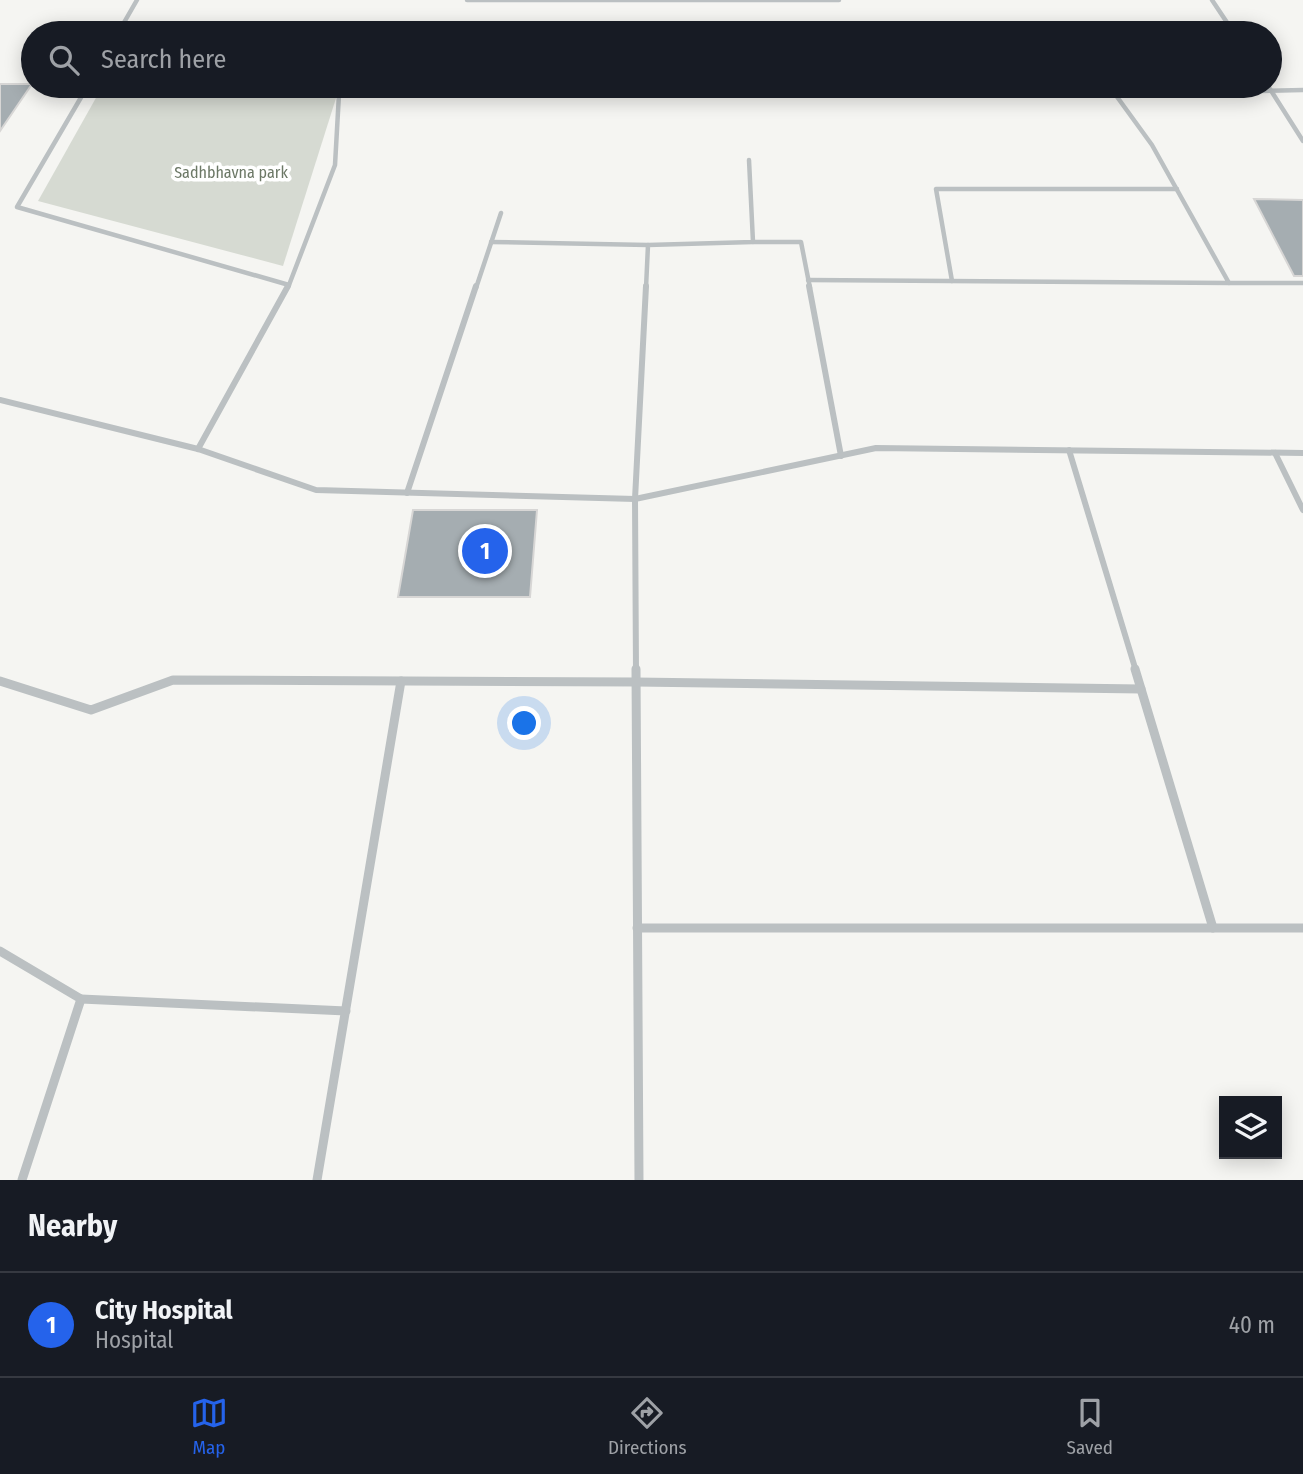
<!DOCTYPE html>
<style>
:root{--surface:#171b24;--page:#242831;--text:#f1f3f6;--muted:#9ea1a6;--line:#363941;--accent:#2563eb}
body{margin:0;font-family:"Fira Sans Condensed",sans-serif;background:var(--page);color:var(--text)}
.controls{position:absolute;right:21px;bottom:21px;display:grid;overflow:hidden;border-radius:0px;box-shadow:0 4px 18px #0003}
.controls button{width:63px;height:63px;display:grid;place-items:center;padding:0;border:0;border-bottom:2px solid var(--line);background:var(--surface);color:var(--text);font:35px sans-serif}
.you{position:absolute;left:525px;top:724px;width:24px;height:24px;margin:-18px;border:5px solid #fff;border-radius:50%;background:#1a73e8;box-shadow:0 0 0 10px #1a73e833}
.badge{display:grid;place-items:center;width:46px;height:46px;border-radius:50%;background:var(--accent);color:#fff;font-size:23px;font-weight:700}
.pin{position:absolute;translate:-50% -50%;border:4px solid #fff;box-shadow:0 2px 7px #0006}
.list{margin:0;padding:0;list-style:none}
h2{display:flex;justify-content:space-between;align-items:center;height:91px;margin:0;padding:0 28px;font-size:30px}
h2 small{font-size:23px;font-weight:400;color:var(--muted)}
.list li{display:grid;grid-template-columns:46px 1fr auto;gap:21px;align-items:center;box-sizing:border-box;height:105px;padding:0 28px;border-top:2px solid var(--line)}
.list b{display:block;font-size:26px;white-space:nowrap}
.list p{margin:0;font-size:23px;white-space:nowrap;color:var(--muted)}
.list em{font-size:23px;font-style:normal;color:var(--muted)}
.icon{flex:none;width:38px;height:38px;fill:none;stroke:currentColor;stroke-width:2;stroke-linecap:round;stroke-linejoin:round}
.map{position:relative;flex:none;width:1303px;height:1180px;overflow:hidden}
.search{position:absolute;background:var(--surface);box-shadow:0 4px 18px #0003;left:21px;right:21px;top:21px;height:77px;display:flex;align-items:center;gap:18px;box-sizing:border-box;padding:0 24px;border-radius:38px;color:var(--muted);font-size:26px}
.sheet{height:196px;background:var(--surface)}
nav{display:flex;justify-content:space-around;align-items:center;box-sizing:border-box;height:98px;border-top:2px solid var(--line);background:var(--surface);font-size:19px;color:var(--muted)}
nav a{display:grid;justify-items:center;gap:4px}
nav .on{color:var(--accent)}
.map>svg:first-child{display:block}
</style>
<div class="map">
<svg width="1303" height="1180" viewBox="0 0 1303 1180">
<rect width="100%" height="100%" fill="#f5f5f2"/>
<path fill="#d6dad2" d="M337 95 283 266 38 201 97 96Z"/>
<g fill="#a5adb1" stroke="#d7d6d5" stroke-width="2">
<path d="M0 84H32L0 131Z"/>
<path d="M1254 199 1303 200V276H1294Z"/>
<path d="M413 510H537L530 597H398Z"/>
</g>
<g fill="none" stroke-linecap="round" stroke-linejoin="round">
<g stroke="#bbc0c2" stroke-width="4.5">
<path d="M467 0H839"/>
<path d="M1212 0 1234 33"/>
<path d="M118 33 137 0"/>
<path d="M1270 89 1303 141"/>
<path d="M937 93 979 91 1115 94 1303 90"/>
<path d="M83 94H339L335 165 289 285 17 207Z"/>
<path d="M83 94 87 86"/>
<path d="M491 242 648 245"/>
<path d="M753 242H801L810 288"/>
<path d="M808 280 1229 283 1152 145 1115 94"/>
<path d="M952 281 936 189H1177"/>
<path d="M1229 283H1303"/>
<path d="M287 288 289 285"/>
<path d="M476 288 501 213"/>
<path d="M646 288 648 245 753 242 749 160"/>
</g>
<g stroke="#bbc0c2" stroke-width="6">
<path d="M809 286 841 456"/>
<path d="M0 400 198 449 316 490 635 499 876 448 1303 453"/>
<path d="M198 449 288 286"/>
<path d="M1069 450 1136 671"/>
<path d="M1275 453 1303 510"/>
<path d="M407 493 476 286"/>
<path d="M636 671 635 499 646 286"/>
</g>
<g stroke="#bbc0c2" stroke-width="9">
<path d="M636 669 639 1180"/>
<path d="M1135 669 1213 928"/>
<path d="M0 681 91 710 173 680 636 682 1141 689"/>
<path d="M637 928H1303"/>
<path d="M0 951 81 999 22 1180"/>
<path d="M81 999 346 1011"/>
<path d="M317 1180 401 681"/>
</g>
</g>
<g text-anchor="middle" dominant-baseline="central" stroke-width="7" stroke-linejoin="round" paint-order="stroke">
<g font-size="16" fill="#6c7866" stroke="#fff">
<text x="231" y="172">Sadhbhavna park</text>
</g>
</g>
</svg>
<div class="controls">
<button><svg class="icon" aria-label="layers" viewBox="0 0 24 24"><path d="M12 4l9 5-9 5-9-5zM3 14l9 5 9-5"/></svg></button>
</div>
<div class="you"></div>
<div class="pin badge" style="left:485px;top:551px">1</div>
<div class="search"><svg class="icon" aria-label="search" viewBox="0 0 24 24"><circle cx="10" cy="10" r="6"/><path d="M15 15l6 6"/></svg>Search here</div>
</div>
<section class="sheet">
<h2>Nearby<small></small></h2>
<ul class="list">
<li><span class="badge">1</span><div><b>City Hospital</b><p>Hospital</p></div><em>40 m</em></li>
</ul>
</section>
<nav>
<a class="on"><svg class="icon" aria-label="map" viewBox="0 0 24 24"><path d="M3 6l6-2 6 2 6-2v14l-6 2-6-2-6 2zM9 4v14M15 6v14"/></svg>Map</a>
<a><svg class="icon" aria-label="directions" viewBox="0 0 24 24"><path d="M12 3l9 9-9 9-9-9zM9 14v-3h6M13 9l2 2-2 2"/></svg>Directions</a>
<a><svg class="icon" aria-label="saved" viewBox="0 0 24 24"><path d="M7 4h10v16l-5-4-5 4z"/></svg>Saved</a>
</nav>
